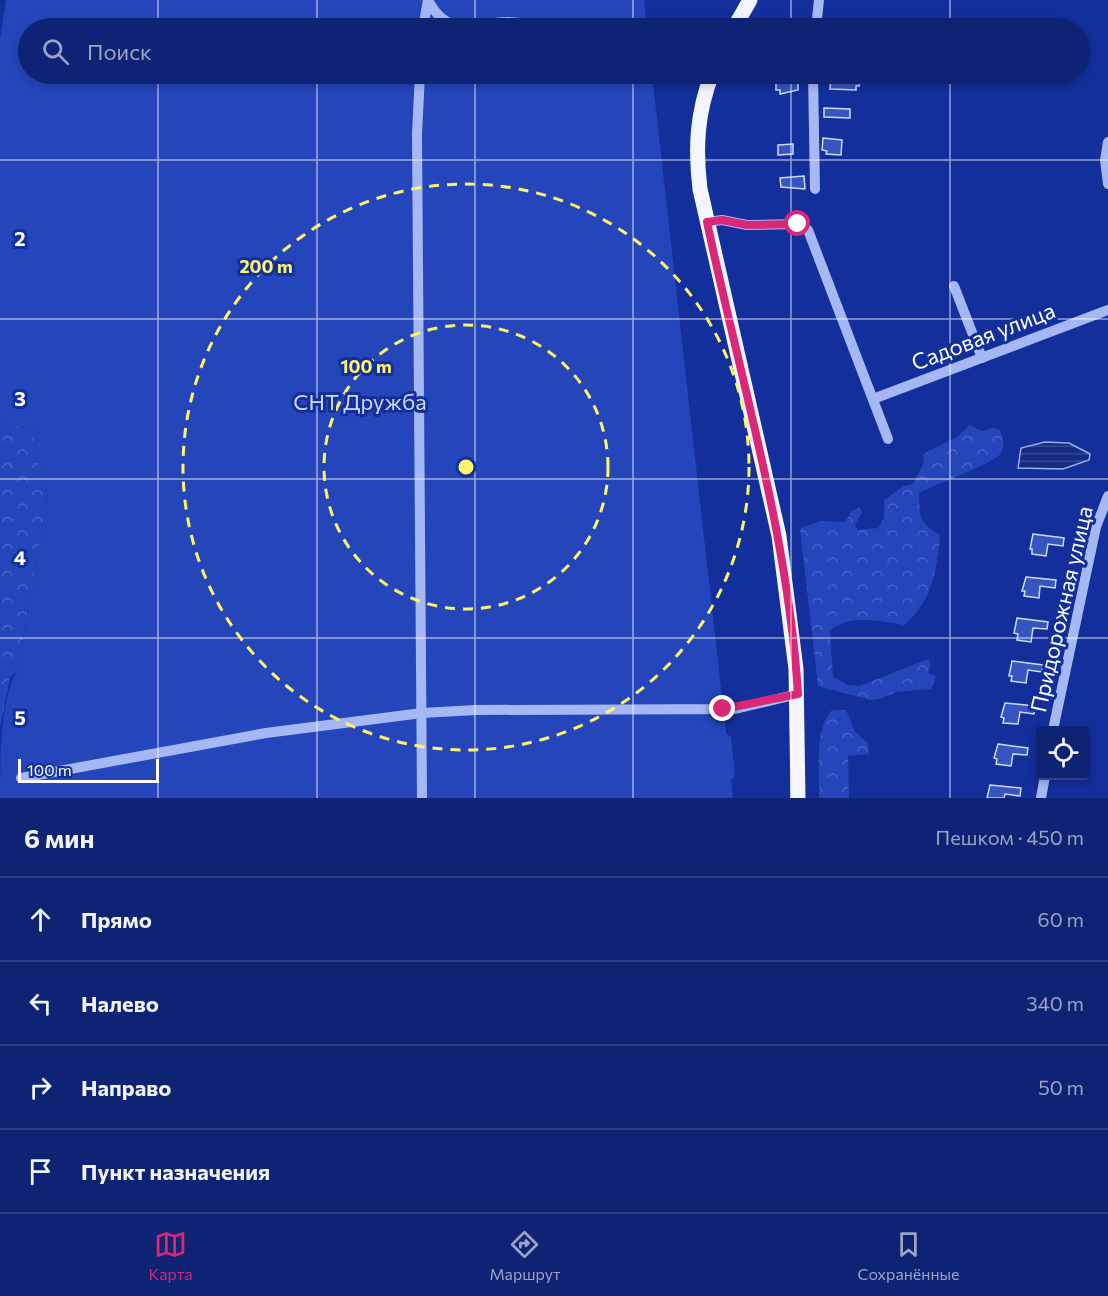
<!DOCTYPE html>
<html lang="ru">
<meta charset="utf-8">
<style>
:root{--surface:#0e2374;--page:#172b79;--text:#f1f3f6;--muted:#9ba4c5;--line:#2e4086;--accent:#db2777}
body{margin:0;font-family:Commissioner,sans-serif;background:var(--page);color:var(--text)}
.controls{position:absolute;right:18px;bottom:18px;display:grid;overflow:hidden;border-radius:6px;box-shadow:0 3px 9px #0003}
.controls button{width:54px;height:54px;display:grid;place-items:center;padding:0;border:0;border-bottom:2px solid var(--line);background:var(--surface);color:var(--text);font:30px sans-serif}
.scale{position:absolute;left:18px;bottom:15px;width:141px;box-sizing:border-box;padding-left:6px;border:3px solid #fff;border-top:0;font-size:16px;line-height:21px;white-space:nowrap;color:#fff;-webkit-text-stroke:4px #122f9b;paint-order:stroke}
.stop{position:absolute;width:18px;height:18px;margin:-14px;border:4px solid #db2777;border-radius:50%;background:#fff}
.stop.end{background:#db2777;border-color:#fff;box-shadow:0 2px 6px #0008}
.list{margin:0;padding:0;list-style:none}
h2{display:flex;justify-content:space-between;align-items:center;height:78px;margin:0;padding:0 24px;font-size:26px}
h2 small{font-size:20px;font-weight:400;color:var(--muted)}
.list li{display:grid;grid-template-columns:39px 1fr auto;gap:18px;align-items:center;box-sizing:border-box;height:84px;padding:0 24px;border-top:2px solid var(--line)}
.list b{display:block;font-size:22px;white-space:nowrap}
.list em{font-size:20px;font-style:normal;color:var(--muted)}
.icon{flex:none;width:33px;height:33px;fill:none;stroke:currentColor;stroke-width:2;stroke-linecap:round;stroke-linejoin:round}
.map{position:relative;flex:none;width:1108px;height:798px;overflow:hidden}
.search{position:absolute;background:var(--surface);box-shadow:0 3px 9px #0003;left:18px;right:18px;top:18px;height:66px;display:flex;align-items:center;gap:15px;box-sizing:border-box;padding:0 21px;border-radius:33px;color:var(--muted);font-size:22px}
.sheet{height:414px;background:var(--surface)}
nav{display:flex;justify-content:space-around;align-items:center;box-sizing:border-box;height:84px;border-top:2px solid var(--line);background:var(--surface);font-size:16px;color:var(--muted)}
nav a{display:grid;justify-items:center;gap:3px}
nav .on{color:var(--accent)}
.map>svg:first-child{display:block}
</style>
<div class="map">
<svg width="1108" height="798" viewBox="0 0 1108 798">
<defs>
<pattern id="forest-crowns" width="20" height="18" patternUnits="userSpaceOnUse" patternTransform="scale(1.5)"><rect width="20" height="18" fill="#2446ba"/><path d="M2 6a3 3 0 1 1 6 0M12 15a3 3 0 1 1 6 0" fill="none" stroke="#4562c4"/></pattern>
<pattern id="water-rules" width="6" height="5" patternUnits="userSpaceOnUse" patternTransform="scale(1.5)"><rect width="6" height="5" fill="#152b7f"/><path d="M0 2.5h6" fill="none" stroke="#384b92"/></pattern>
</defs>
<rect width="100%" height="100%" fill="#122f9b"/>
<g fill="url(#forest-crowns)">
<path d="M0 423 35 428 34 450 48 496 18 669 10 678 0 728Z"/>
<path d="M970 425 982 431 993 428 1000 430C1003 437 1005 447 1001 453 994 464 935 484 919 493 920 517 918 522 940 535 937 570 932 602 904 625 878 621 851 613 830 631L833 677 847 685 860 686 928 659 931 666 928 673 936 676 931 689 896 692 879 699 870 700 818 686 800 529 820 521 845 522 851 512 860 507 862 512 855 525 858 530 878 528 884 518V500L904 486 913 484 924 462 923 454 957 437Z"/>
<path d="M832 710H846L855 732 868 743 869 754 848 756 849 798H819C820 770 813 732 832 710Z"/>
</g>
<path fill="#2446ba" d="M6 0H644L647 28H28V74H652L726 733 731 737 735 776 731 780 733 798H0C0 763 0 696 18 669L48 496 34 450 35 428 0 423V39Z"/>
<path fill="url(#water-rules)" stroke="#98aff7" stroke-width="1.5" d="M1045 442 1069 443 1090 454 1089 460 1063 469 1018 468 1021 448Z"/>
<g fill="#3655c1" stroke="#ced9fe" stroke-width="1.5">
<path d="M831 74H857L860 76 859 86H856V90L830 89Z"/>
<path d="M776 78H798V90L780 94V90H776Z"/>
<path d="M824 108 850 109V118L824 117Z"/>
<path d="M823 138 842 140 841 155 826 154 827 151 822 150Z"/>
<path d="M793 144V154L778 155V145Z"/>
<path d="M804 176 805 189 781 187 780 178Z"/>
<path d="M1033 534 1064 538 1063 546 1048 544 1046 556 1032 554V549H1030Z"/>
<path d="M1026 577 1056 580 1055 588 1040 586 1039 598 1024 596 1025 591H1022Z"/>
<path d="M1017 618 1048 622 1047 629 1033 628 1031 642 1017 640 1018 634 1014 633Z"/>
<path d="M1012 661 1043 665 1042 672 1028 670 1026 683 1011 681 1012 676H1009Z"/>
<path d="M1005 703 1035 706 1034 714 1020 712 1018 724 1003 723 1004 718 1001 717Z"/>
<path d="M998 744 1028 748 1027 755 1013 754 1011 766 996 764 997 759 994 758Z"/>
<path d="M990 785 1021 788 1020 796 1005 794 1004 798H987Z"/>
</g>
<g fill="none" stroke-linecap="round" stroke-linejoin="round">
<g stroke="#a6b8f4" stroke-width="10">
<path d="M428 0C447 38 472 23 507 22 521 22 535 25 549 28"/>
<path d="M423 28 428 0"/>
<path d="M816 28 819 0"/>
<path d="M420 74 417 134 422 798"/>
<path d="M813 74 815 189"/>
<path d="M1108 142 1105 160 1108 184"/>
<path d="M707 222 722 220 747 225 798 224 808 230 888 439"/>
<path d="M954 286 982 358"/>
<path d="M873 399 1108 310"/>
<path d="M1053 730 1096 527 1108 496"/>
<path d="M21 778 266 733 422 713 476 710 735 709 798 694"/>
<path d="M1041 798 1045 776"/>
</g>
<g stroke="#f3f5ff" stroke-width="15">
<path d="M734 28 750 0"/>
<path d="M712 74C697 112 695 148 700 189L779 536 796 669 798 798"/>
</g>
</g>
<g fill="none" stroke-linecap="round" stroke-linejoin="round">
<path stroke="#db2777" stroke-width="8" d="M723 709 798 694C788 533 740 379 707 222L722 220 747 225 798 224"/>
</g>
<path fill="none" stroke="#fff" stroke-width="1.5" stroke-opacity="0.55" d="M158 0V28M317 0V28M475 0V28M633 0V28M791 0V28M950 0V28M158 74V798M317 74V798M475 74V798M633 74V798M791 74V798M950 74V798M0 160H1108M0 319H1108M0 479H1108M0 638H1108"/>
<g fill="none" stroke="#fff569" stroke-width="3" stroke-dasharray="10 8">
<circle cx="466" cy="467" r="142"/>
<circle cx="466" cy="467" r="283"/>
</g>
<g text-anchor="middle" dominant-baseline="central" stroke-width="6" stroke-linejoin="round" paint-order="stroke">
<g font-size="22" fill="#fff" stroke="#122f9b">
<text transform="translate(983 336) rotate(-21)">Садовая улица</text>
<text transform="translate(1061 609) rotate(-77)">Придорожная улица</text>
</g>
<g font-size="22" fill="#ced9fe" stroke="#122f9b">
<text x="360" y="401">СНТ Дружба</text>
</g>
</g>
<g font-size="20" text-anchor="middle" font-weight="bold" fill="#fff" stroke="#122f9b" stroke-width="6" stroke-linejoin="round" paint-order="stroke">
<text x="20" y="246">2</text>
<text x="20" y="406">3</text>
<text x="20" y="565">4</text>
<text x="20" y="725">5</text>
</g>
<circle cx="466" cy="467" r="9" fill="#fff569" stroke="#122f9b" stroke-width="3"/>
<g font-size="18" text-anchor="middle" font-weight="bold" fill="#fff569" stroke="#122f9b" stroke-width="6" stroke-linejoin="round" paint-order="stroke">
<text x="266" y="273">200 m</text>
<text x="366" y="373">100 m</text>
</g>
</svg>
<div class="controls">
<button><svg class="icon" aria-label="locate" viewBox="0 0 24 24"><circle cx="12" cy="12" r="6"/><path d="M12 2v4M12 18v4M2 12h4M18 12h4"/></svg></button>
</div>
<div class="scale">100 m</div>
<div class="stop" style="left:798px;top:224px"></div>
<div class="stop end" style="left:723px;top:709px"></div>
<div class="search"><svg class="icon" aria-label="search" viewBox="0 0 24 24"><circle cx="10" cy="10" r="6"/><path d="M15 15l6 6"/></svg>Поиск</div>
</div>
<section class="sheet">
<h2>6 мин<small>Пешком · 450 m</small></h2>
<ul class="list">
<li><svg class="icon" aria-label="ahead" viewBox="0 0 24 24"><path d="M12 20V5M6 11l6-6 6 6"/></svg><div><b>Прямо</b></div><em>60 m</em></li>
<li><svg class="icon" aria-label="left" viewBox="0 0 24 24"><path d="M17 20v-9H6M10 6l-5 5 5 5"/></svg><div><b>Налево</b></div><em>340 m</em></li>
<li><svg class="icon" aria-label="right" viewBox="0 0 24 24"><path d="M7 20v-9h11M14 6l5 5-5 5"/></svg><div><b>Направо</b></div><em>50 m</em></li>
<li><svg class="icon" aria-label="arrive" viewBox="0 0 24 24"><path d="M6 21V4h12l-3 4 3 4H6"/></svg><div><b>Пункт назначения</b></div></li>
</ul>
</section>
<nav>
<a class="on"><svg class="icon" aria-label="map" viewBox="0 0 24 24"><path d="M3 6l6-2 6 2 6-2v14l-6 2-6-2-6 2zM9 4v14M15 6v14"/></svg>Карта</a>
<a><svg class="icon" aria-label="directions" viewBox="0 0 24 24"><path d="M12 3l9 9-9 9-9-9zM9 14v-3h6M13 9l2 2-2 2"/></svg>Маршрут</a>
<a><svg class="icon" aria-label="saved" viewBox="0 0 24 24"><path d="M7 4h10v16l-5-4-5 4z"/></svg>Сохранённые</a>
</nav>
